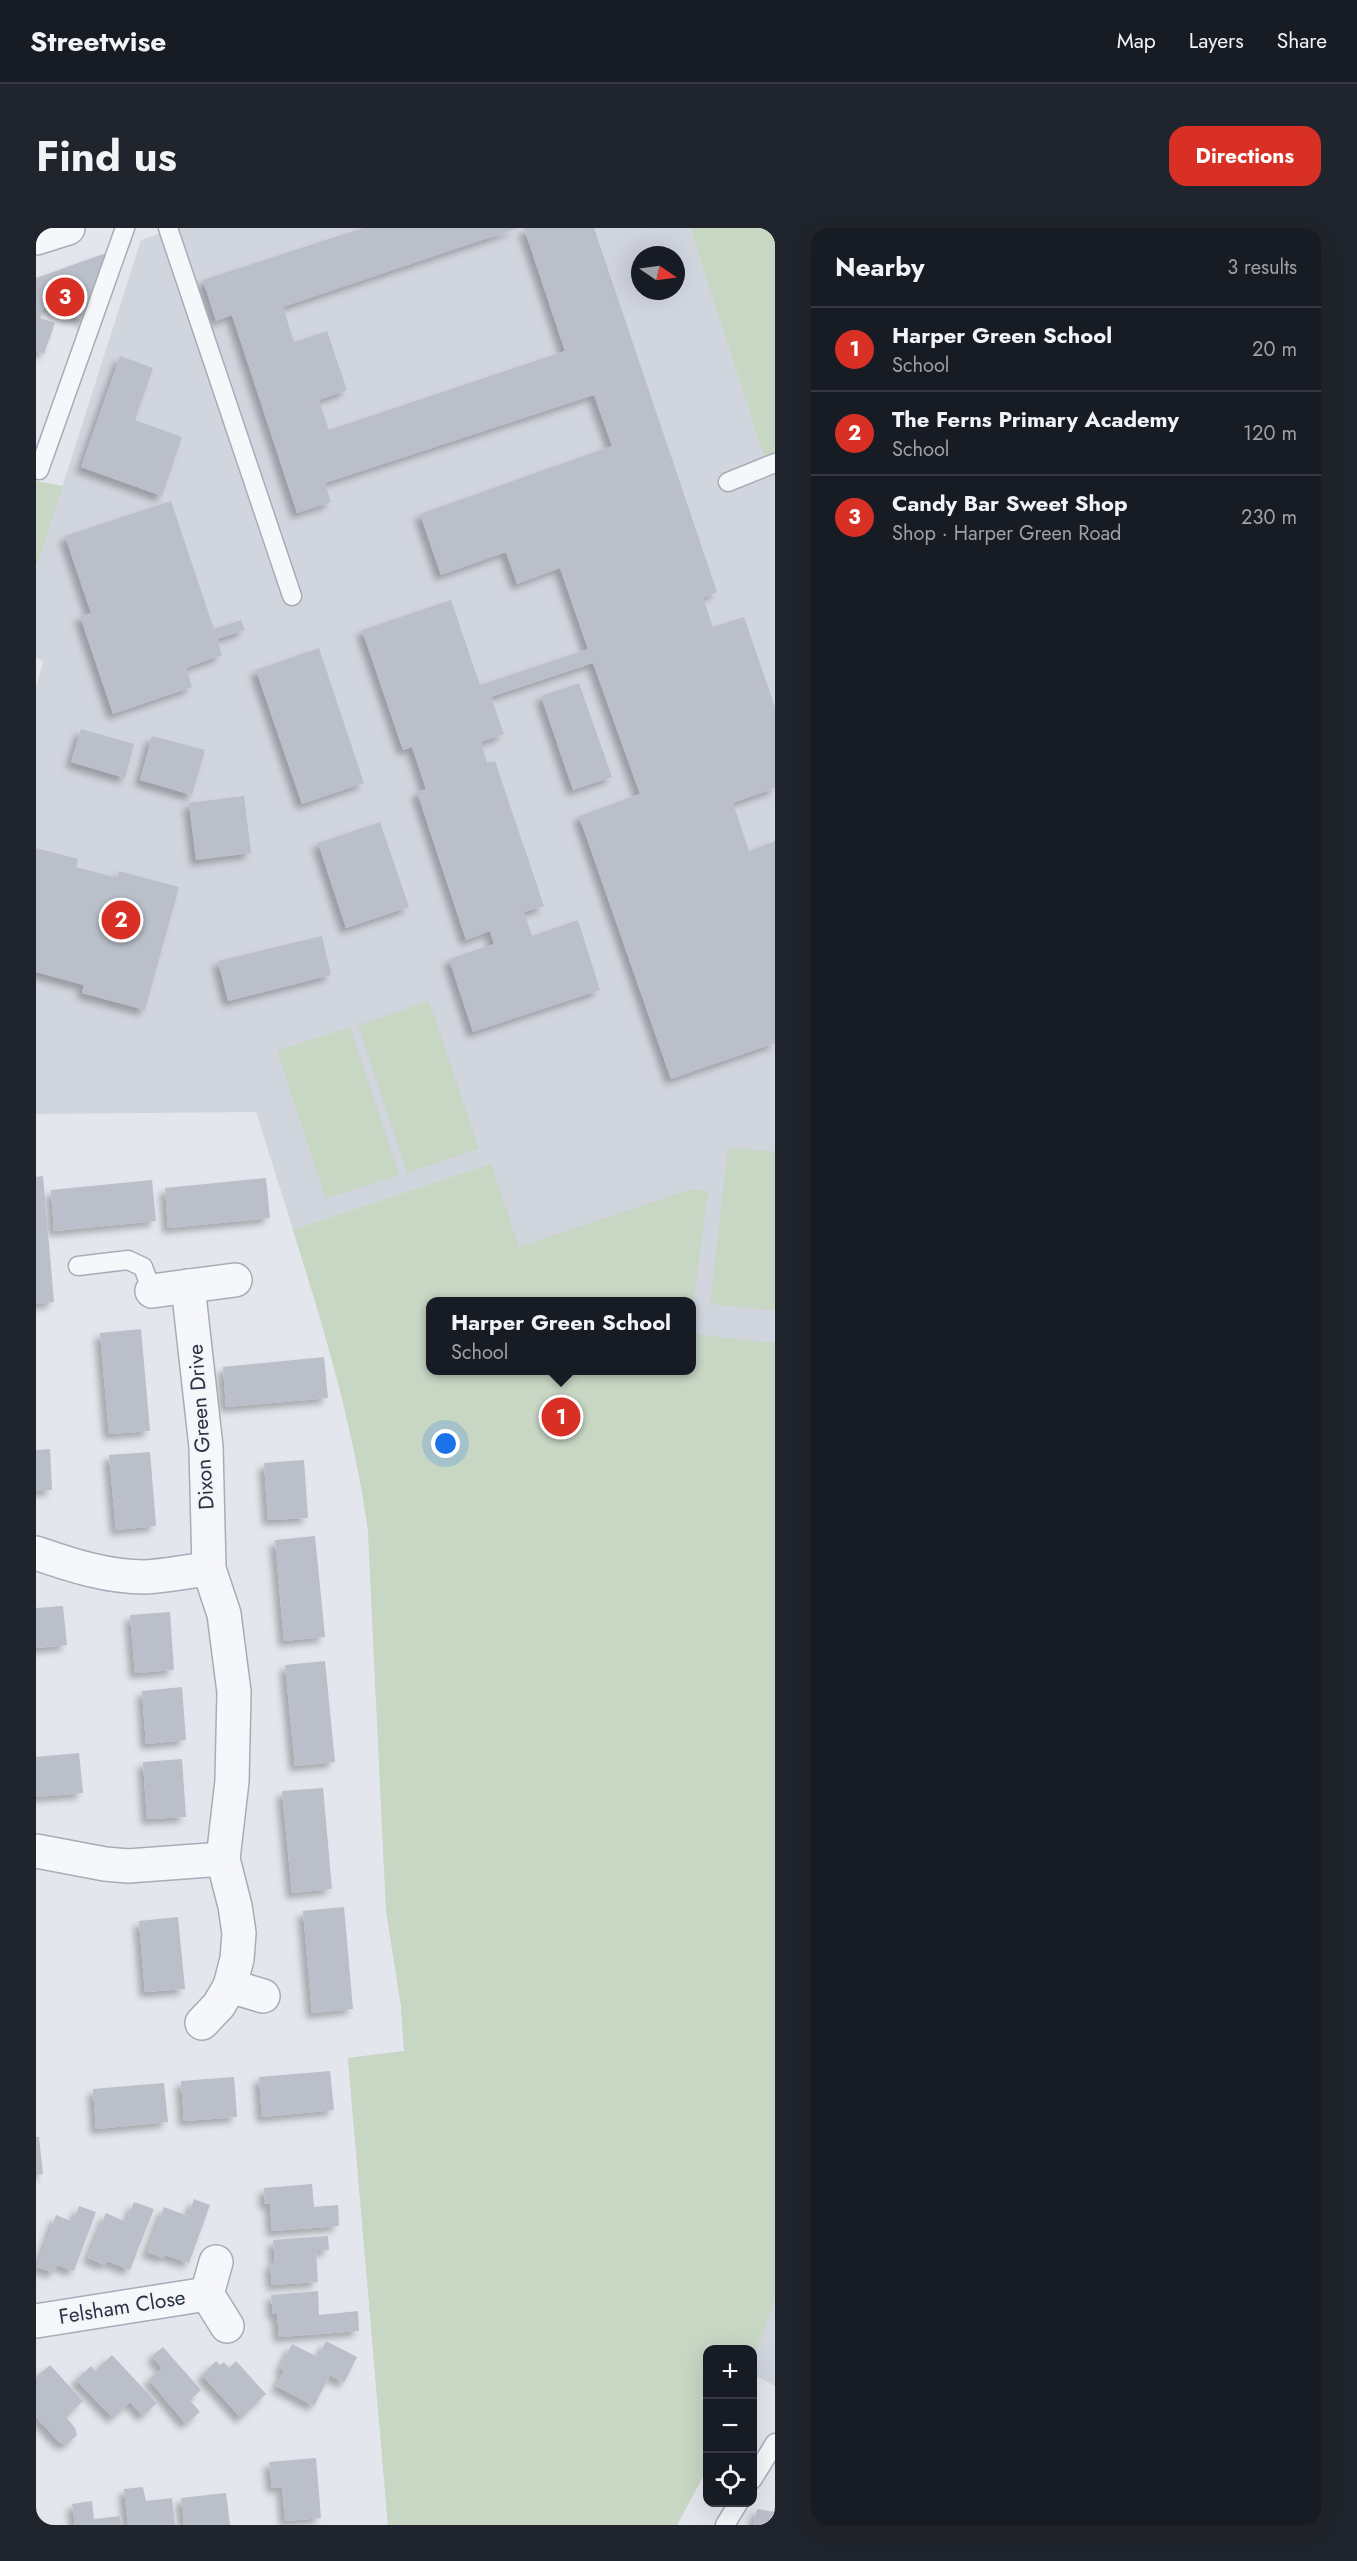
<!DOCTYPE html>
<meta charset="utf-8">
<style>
:root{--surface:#171b24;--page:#20242c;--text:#f1f3f6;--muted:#9ea1a6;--line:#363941;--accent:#d93025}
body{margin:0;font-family:Jost,sans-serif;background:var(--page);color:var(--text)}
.controls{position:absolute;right:18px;bottom:18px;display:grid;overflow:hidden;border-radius:12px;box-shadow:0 6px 24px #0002}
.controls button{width:54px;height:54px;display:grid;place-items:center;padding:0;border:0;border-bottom:2px solid var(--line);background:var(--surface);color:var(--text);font:30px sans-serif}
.compass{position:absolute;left:595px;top:18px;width:54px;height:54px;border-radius:50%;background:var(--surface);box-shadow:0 6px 24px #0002;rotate:103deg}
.you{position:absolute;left:410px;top:1216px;width:21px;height:21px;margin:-15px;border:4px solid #fff;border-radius:50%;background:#1a73e8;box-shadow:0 0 0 9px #1a73e833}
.badge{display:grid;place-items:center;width:39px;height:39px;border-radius:50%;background:var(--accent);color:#fff;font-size:20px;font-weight:700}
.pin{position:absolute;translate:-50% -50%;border:3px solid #fff;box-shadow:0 2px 6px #0006}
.popup{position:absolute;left:390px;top:1069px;width:270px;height:78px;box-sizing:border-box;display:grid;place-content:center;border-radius:12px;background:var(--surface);filter:drop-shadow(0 2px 4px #0005);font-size:20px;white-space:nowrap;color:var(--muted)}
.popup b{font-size:22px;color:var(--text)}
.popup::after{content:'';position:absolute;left:50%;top:100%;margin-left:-12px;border:12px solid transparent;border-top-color:var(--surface)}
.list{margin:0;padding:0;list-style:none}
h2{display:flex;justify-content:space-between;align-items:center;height:78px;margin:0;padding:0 24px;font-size:26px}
h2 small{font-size:20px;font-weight:400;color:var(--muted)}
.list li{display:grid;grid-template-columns:39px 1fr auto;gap:18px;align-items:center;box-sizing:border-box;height:84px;padding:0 24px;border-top:2px solid var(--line)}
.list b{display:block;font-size:22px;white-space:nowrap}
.list p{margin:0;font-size:20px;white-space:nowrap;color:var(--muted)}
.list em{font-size:20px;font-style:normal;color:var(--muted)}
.icon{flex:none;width:33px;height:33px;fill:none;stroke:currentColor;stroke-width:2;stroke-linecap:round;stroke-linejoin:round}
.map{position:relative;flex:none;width:739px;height:2297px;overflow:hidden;border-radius:18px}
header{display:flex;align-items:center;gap:36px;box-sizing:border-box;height:84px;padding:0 30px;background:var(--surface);border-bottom:2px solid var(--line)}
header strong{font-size:28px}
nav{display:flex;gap:33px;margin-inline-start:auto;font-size:21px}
.intro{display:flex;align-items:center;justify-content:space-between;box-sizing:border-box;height:144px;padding:0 36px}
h1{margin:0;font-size:42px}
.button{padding:15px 27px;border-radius:18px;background:var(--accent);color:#fff;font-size:21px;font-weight:700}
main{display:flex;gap:36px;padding:0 36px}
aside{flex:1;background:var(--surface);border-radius:18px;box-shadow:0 6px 24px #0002}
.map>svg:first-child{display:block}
</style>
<header>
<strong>Streetwise</strong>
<nav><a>Map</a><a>Layers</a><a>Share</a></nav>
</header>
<div class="intro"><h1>Find us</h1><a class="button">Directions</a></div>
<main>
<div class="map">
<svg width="739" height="2297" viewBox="0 0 739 2297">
<defs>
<filter id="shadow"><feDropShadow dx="-5.5" dy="5.5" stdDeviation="3" flood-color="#0004"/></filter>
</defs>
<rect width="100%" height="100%" fill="#e3e6ec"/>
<path fill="#d1d5de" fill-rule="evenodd" d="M139 0H654L729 231 739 228V2158L722 2149 717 2159 716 2122H672L671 2241 641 2297H352L312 1830 368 1823 365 1778 350 1682 332 1303 325 1252 296 1126 220 884 0 886V459L7 434 0 429V341L105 12ZM604 27H640V63H604ZM394 1074H656V1142H394Z"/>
<g fill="#c8d6c4">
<path d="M654 0H739V228L729 232Z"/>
<path d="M0 253 27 258 1 338H0Z"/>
<path d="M393 773 443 921 371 945 322 797Z"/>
<path d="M314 799 363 947 290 971 241 823Z"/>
<path d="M692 919 739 924V1083L674 1076Z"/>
<path d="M455 936 483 1019 656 961 672 963 656 1087V1074H394V1142H656V1106L739 1115V2072L717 2131 716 2122H672L671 2241 641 2297H352L312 1830 368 1823 365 1778 350 1682 332 1303C318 1200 288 1101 257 1002Z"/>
</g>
<g fill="#babfca" filter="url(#shadow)">
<path d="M327 0H482L247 79 258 114 291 103 311 162 283 172 293 202 529 123 488 0H558L681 364 667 370 677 399 708 389 739 479V560L697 575 713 623 739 613V815L635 851 543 588 604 566 557 435 455 469 468 506 445 514 451 535 459 533 508 678 488 684 496 708 542 692 564 762 437 804 413 731 458 716 454 703 430 712 381 564 390 561 376 519 367 522 326 402 415 372 444 457 552 421 524 340 481 356 470 324 405 347 384 286 576 218 558 167 289 255 295 274 261 285 196 87 180 93 167 52Z"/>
<path d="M73 24 50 93 8 79 4 90 19 95 8 126 0 123V50Z"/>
<path d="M84 128 117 140 99 192 146 209 126 268 45 239Z"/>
<path d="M135 273 178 401 205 392 209 402 181 411 186 427 150 440 156 459 77 486 44 388 55 385 29 308Z"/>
<path d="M283 420 328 555 266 576 220 442Z"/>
<path d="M543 455 576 549 537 562 505 468Z"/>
<path d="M45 501 98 516 89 550 35 534Z"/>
<path d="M116 508 169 522 156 567 104 552Z"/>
<path d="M208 568 215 625 160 632 153 575Z"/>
<path d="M344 594 373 679 310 700 282 615Z"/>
<path d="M0 620 42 631 40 639 81 650 83 643 143 659 109 782 46 765 48 757 0 744Z"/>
<path d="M286 708 295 747 192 773 182 733Z"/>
<path d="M7 948 18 1074 0 1076V949Z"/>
<path d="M230 950 234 990 132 1000 129 960Z"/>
<path d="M116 952 120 993 18 1003 15 962Z"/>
<path d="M105 1101 114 1203 73 1206 64 1105Z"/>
<path d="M288 1129 292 1170 190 1179 187 1139Z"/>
<path d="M14 1221 16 1262 0 1263V1222Z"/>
<path d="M114 1224 120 1298 80 1302 73 1227Z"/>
<path d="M268 1232 272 1290 232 1292 228 1235Z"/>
<path d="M279 1308 289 1409 248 1413 239 1312Z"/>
<path d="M27 1378 31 1417 0 1420V1380Z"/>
<path d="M134 1384 138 1442 99 1445 94 1387Z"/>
<path d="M289 1433 299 1534 259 1538 249 1437Z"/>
<path d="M146 1459 150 1512 110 1516 106 1463Z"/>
<path d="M43 1525 47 1565 0 1569V1529Z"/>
<path d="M146 1531 150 1589 111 1591 107 1534Z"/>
<path d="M287 1560 296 1661 256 1665 246 1563Z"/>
<path d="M308 1679 317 1781 276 1785 267 1683Z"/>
<path d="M142 1689 149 1761 109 1764 103 1693Z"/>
<path d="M294 1843 298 1882 226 1889 223 1849Z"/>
<path d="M198 1849 201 1889 148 1893 145 1853Z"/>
<path d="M128 1855 132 1894 60 1901 57 1861Z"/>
<path d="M0 1909H3L7 1946 0 1947Z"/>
<path d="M276 1956 278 1979 302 1977 303 1998 236 2003 234 1976H229L228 1960Z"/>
<path d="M158 1971 174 1977 153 2035 129 2027 127 2030 111 2024 128 1979 152 1988Z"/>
<path d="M98 1974 118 1981 94 2042 71 2033 69 2037 52 2030 70 1985 90 1994Z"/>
<path d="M43 1978 60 1984 38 2043 21 2037 18 2045 1 2039 20 1987 37 1994Z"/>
<path d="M292 2008 293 2022 280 2023 282 2054 236 2057 234 2035H239L237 2012Z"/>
<path d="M282 2063 283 2087 322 2083 323 2103 243 2109 241 2086H237L235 2067Z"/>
<path d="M290 2113 321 2129 308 2155 294 2147 278 2178 240 2158 248 2143 244 2140 256 2116 282 2129Z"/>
<path d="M127 2119 165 2162 154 2172 164 2184 150 2196 113 2152 126 2140 116 2128Z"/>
<path d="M76 2127 121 2175 107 2188 94 2174 77 2190 40 2152 55 2138 59 2143Z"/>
<path d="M180 2133 184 2137 188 2134 193 2140 200 2133 230 2166 205 2190 166 2147Z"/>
<path d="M14 2137 47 2173 30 2189 39 2200 41 2207 30 2217 23 2214 0 2189V2157L2 2155 0 2149Z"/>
<path d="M280 2230 285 2290 249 2293 246 2259 236 2260 233 2234Z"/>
<path d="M107 2259 110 2273 136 2270 139 2297H92L88 2261Z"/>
<path d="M190 2265 194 2297H148L145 2270Z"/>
<path d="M56 2273 58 2291 84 2288 85 2297H39L36 2276Z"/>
<path d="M721 2281 739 2284V2297H717Z"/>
</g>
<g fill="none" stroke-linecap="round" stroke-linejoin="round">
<g stroke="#a8acb7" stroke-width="21">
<g id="service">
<path d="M132 0 256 368"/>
<path d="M0 241 3 242 89 0"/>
<path d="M692 254 739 235"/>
<path d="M42 1038 92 1032 107 1039 116 1063"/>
<path d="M716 2252 739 2215"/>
<path d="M689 2297 703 2274"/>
</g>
</g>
<g stroke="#a8acb7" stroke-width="36">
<g id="minor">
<path d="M0 10 32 0"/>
<path d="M152 1058 170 1219 173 1341 188 1386 198 1464 196 1553 187 1631 199 1678 203 1705 201 1731 194 1758 183 1777 166 1795"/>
<path d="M116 1063 199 1052"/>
<path d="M0 1325C35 1337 71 1349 109 1349 130 1348 152 1343 173 1341"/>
<path d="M0 1623 69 1636 92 1638 187 1631"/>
<path d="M194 1758 227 1768"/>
<path d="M180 2034 171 2066 191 2098"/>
<path d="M0 2093 171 2066"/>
</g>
</g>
<use href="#service" stroke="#f6f7fa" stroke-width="18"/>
<use href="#minor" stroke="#f6f7fa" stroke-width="33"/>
</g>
<g text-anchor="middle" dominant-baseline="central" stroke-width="4.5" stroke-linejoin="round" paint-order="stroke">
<g font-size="21" fill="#2a3245" stroke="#f3f5f9">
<text transform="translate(165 1199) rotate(-94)">Dixon Green Drive</text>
<text transform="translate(86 2079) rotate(-9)">Felsham Close</text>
</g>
</g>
</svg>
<div class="controls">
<button>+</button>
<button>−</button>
<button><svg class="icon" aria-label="locate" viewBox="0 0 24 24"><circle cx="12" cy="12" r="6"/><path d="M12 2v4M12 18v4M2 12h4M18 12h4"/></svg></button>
</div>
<svg class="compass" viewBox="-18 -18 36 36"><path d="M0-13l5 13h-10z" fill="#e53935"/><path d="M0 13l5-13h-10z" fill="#9ea1a6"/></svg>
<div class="you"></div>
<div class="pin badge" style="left:525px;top:1189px">1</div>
<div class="popup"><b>Harper Green School</b>School</div>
<div class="pin badge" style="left:85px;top:692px">2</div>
<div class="pin badge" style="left:29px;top:69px">3</div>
</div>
<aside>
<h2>Nearby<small>3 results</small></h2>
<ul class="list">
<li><span class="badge">1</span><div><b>Harper Green School</b><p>School</p></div><em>20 m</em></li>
<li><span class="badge">2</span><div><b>The Ferns Primary Academy</b><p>School</p></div><em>120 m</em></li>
<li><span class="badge">3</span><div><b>Candy Bar Sweet Shop</b><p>Shop · Harper Green Road</p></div><em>230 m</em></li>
</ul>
</aside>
</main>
